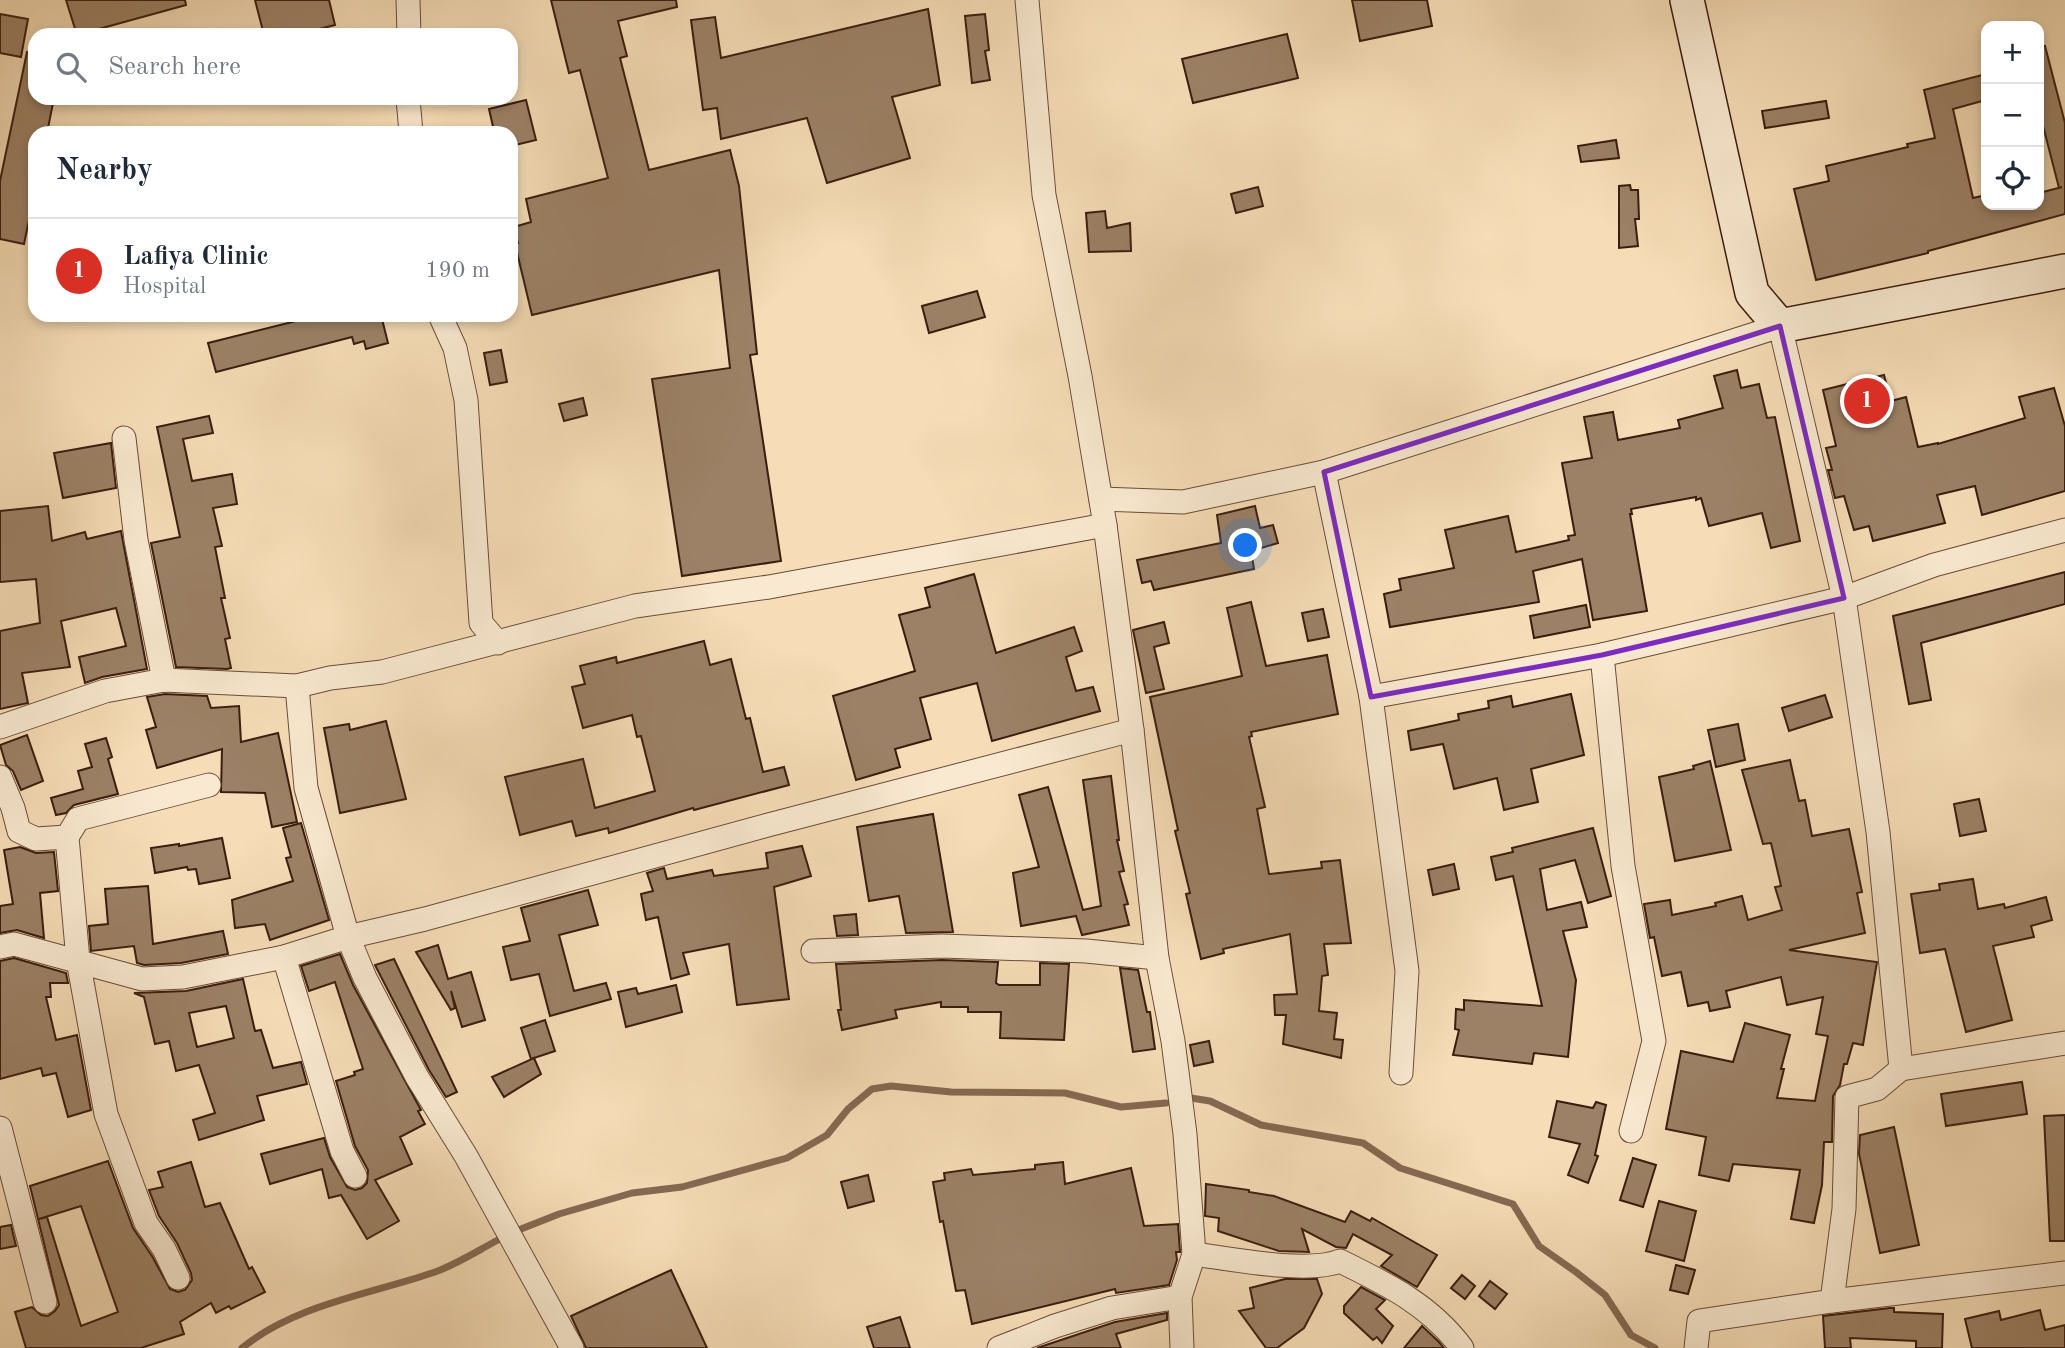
<!DOCTYPE html>
<meta charset="utf-8">
<style>
:root{--surface:#fff;--page:#f6f6f7;--text:#1f2937;--muted:#747a83;--line:#e0e1e3;--accent:#d93025}
body{margin:0;font-family:"Old Standard TT",serif;background:var(--page);color:var(--text)}
.controls{position:absolute;right:21px;top:21px;display:grid;overflow:hidden;border-radius:14px;box-shadow:0 4px 10px #0003}
.controls button{width:63px;height:63px;display:grid;place-items:center;padding:0;border:0;border-bottom:2px solid var(--line);background:var(--surface);color:var(--text);font:35px sans-serif}
.you{position:absolute;left:1246px;top:546px;width:24px;height:24px;margin:-18px;border:5px solid #fff;border-radius:50%;background:#1a73e8;box-shadow:0 0 0 10px #1a73e833}
.badge{display:grid;place-items:center;width:46px;height:46px;border-radius:50%;background:var(--accent);color:#fff;font-size:23px;font-weight:700}
.pin{position:absolute;translate:-50% -50%;border:4px solid #fff;box-shadow:0 2px 7px #0006}
.list{margin:0;padding:0;list-style:none}
h2{display:flex;justify-content:space-between;align-items:center;height:91px;margin:0;padding:0 28px;font-size:30px}
h2 small{font-size:23px;font-weight:400;color:var(--muted)}
.list li{display:grid;grid-template-columns:46px 1fr auto;gap:21px;align-items:center;box-sizing:border-box;height:105px;padding:0 28px;border-top:2px solid var(--line)}
.list b{display:block;font-size:26px;white-space:nowrap}
.list p{margin:0;font-size:23px;white-space:nowrap;color:var(--muted)}
.list em{font-size:23px;font-style:normal;color:var(--muted)}
.icon{flex:none;width:38px;height:38px;fill:none;stroke:currentColor;stroke-width:2;stroke-linecap:round;stroke-linejoin:round}
.map{position:relative;flex:none;width:2065px;height:1348px;overflow:hidden}
.search{position:absolute;background:var(--surface);box-shadow:0 4px 10px #0003;left:28px;top:28px;width:490px;height:77px;display:flex;align-items:center;gap:18px;box-sizing:border-box;padding:0 24px;border-radius:21px;color:var(--muted);font-size:26px}
.panel{position:absolute;background:var(--surface);box-shadow:0 4px 10px #0003;left:28px;top:126px;width:490px;height:196px;border-radius:21px}
.map>svg:first-child{display:block}
</style>
<div class="map">
<svg width="2065" height="1348" viewBox="0 0 2065 1348">
<rect width="100%" height="100%" fill="#f6ddb7"/>
<filter id="stains"><feTurbulence type="fractalNoise" baseFrequency=".00286" numOctaves="4"/><feColorMatrix values="0 0 0 0 .2 0 0 0 0 .09 0 0 0 0 .02 0 0 0 .5 -.17"/></filter>
<radialGradient id="worn" r=".72"><stop offset=".6" stop-color="#630" stop-opacity="0"/><stop offset="1" stop-color="#630" stop-opacity=".3"/></radialGradient>
<g fill="none" stroke-linecap="round" stroke-linejoin="round">
<g stroke="#856952" stroke-width="7">
<path d="M1191 1098 1210 1101 1261 1125 1363 1143 1400 1168 1513 1204 1539 1246 1576 1272 1605 1295 1631 1335 1655 1348"/>
<path d="M516 1231 559 1214 632 1193 682 1187 787 1158 827 1135 848 1109 872 1089 891 1086 951 1092 1065 1093 1121 1107 1166 1103"/>
<path d="M242 1348C296 1304 372 1294 435 1272 457 1264 477 1251 498 1240"/>
</g>
</g>
<g fill="#9c8166" stroke="#3b1d0f" stroke-width="2" fill-rule="evenodd">
<path d="M66 0H185L186 5 77 35Z"/>
<path d="M255 0H329L335 25 296 35H264Z"/>
<path d="M551 0H676L677 7 618 21 627 56 620 58 649 170 730 150 739 186 757 354 750 355 781 561 682 576 652 379 730 368 719 270 532 315 515 244 518 243 514 227 531 222 526 199 608 178 580 70 569 73Z"/>
<path d="M1352 0H1427L1432 26 1360 41Z"/>
<path d="M928 9 940 85 892 97 910 158 827 183 807 118 721 139 717 108 703 110 691 20 715 17 721 58Z"/>
<path d="M0 14 28 19 21 57 0 53Z"/>
<path d="M985 14 989 50 985 51 990 80 972 83 965 16Z"/>
<path d="M1287 34 1298 78 1193 103 1182 59Z"/>
<path d="M2045 46 2065 123V214L1928 251V253L1816 280 1794 189 1829 181 1826 166 1908 147 1907 144 1935 138 1924 90 1986 74V100L1953 109 1973 198 1986 195V205H2039V193L2062 187 2059 188 2039 110V47Z"/>
<path d="M27 52 35 53V98H54L47 133H35V191L24 244 0 239V181Z"/>
<path d="M526 100 536 140 511 146V133H505L504 129 494 131 489 109Z"/>
<path d="M1826 101 1829 118 1765 128 1762 111Z"/>
<path d="M1616 140 1619 158 1581 162 1578 146Z"/>
<path d="M1630 185 1631 190H1638L1639 219H1635L1638 246 1619 248V186Z"/>
<path d="M1258 187 1263 206 1236 213 1231 194Z"/>
<path d="M1105 211 1107 228 1130 223 1131 251 1089 252 1086 213Z"/>
<path d="M977 291 985 317 929 333 922 306Z"/>
<path d="M320 315H381L388 343 366 349 364 341 354 344 352 337 216 372 208 343Z"/>
<path d="M501 350 507 382 490 385 484 353Z"/>
<path d="M1737 370 1741 388 1759 384 1767 418 1775 417 1800 541 1771 548 1762 513 1709 526 1701 498 1696 500V497L1631 509 1632 514H1630L1647 611 1593 620 1582 559 1533 571 1539 602 1390 627 1384 594 1401 590 1399 579 1454 568 1445 530 1508 516 1516 552 1569 540 1568 536 1575 535 1562 463 1592 458 1584 417 1613 412 1618 440 1680 428 1678 420 1723 408 1714 376Z"/>
<path d="M1884 375 1891 401 1906 397 1918 447 1938 443V444L2025 418 2019 397 2054 388 2065 426V491L1982 515 1975 486 1937 495 1945 523 1873 541 1869 526 1854 530 1844 496 1835 498 1828 470H1832L1826 448 1836 446 1823 390Z"/>
<path d="M583 398 587 415 564 421 559 404Z"/>
<path d="M209 416 213 433 183 439 192 481 232 474 237 504 213 508 222 546 215 547 225 598H221L230 638 225 639 231 668 227 669 176 667 151 543 180 537 157 427Z"/>
<path d="M111 443 116 488 63 498 54 453Z"/>
<path d="M48 506 52 541 85 532 87 539 121 531 147 669 102 677 85 683 79 657 126 646 116 608 61 621 70 667 22 673 28 703 0 709V631L40 623 36 579 0 582V511Z"/>
<path d="M1255 506 1260 528 1273 525 1278 543 1251 551 1254 569 1154 590 1151 581 1142 583 1137 560 1221 543 1217 515Z"/>
<path d="M2065 572V604L1921 643 1931 700 1909 704 1893 616Z"/>
<path d="M974 574 996 653 1074 627 1082 651 1066 657 1076 691 1093 687 1100 711 992 741 977 683 920 698 931 739 895 749 900 767 856 780 833 696 915 671 899 615 930 607 925 588Z"/>
<path d="M1251 602 1266 666 1327 655 1338 714 1251 732 1252 736 1249 737 1265 807 1257 809 1269 874 1322 868 1321 862 1340 860 1351 943 1324 944 1328 975 1322 976 1319 1011 1337 1013 1334 1039 1343 1040 1341 1058 1283 1044 1286 1015H1275L1274 995 1297 994 1290 934 1223 949 1224 953 1201 959 1186 894 1190 893 1175 831 1178 830 1150 697 1242 676 1227 608Z"/>
<path d="M1586 605 1590 627 1534 638 1530 616Z"/>
<path d="M1323 609 1329 637 1308 641 1302 613Z"/>
<path d="M1164 622 1169 643 1154 647 1164 689 1146 693 1133 630Z"/>
<path d="M704 641 710 665 731 659 746 719 750 718 763 772 784 767 789 785 694 810 693 808 609 833 608 828 576 836 572 821 520 835 505 777 583 759 595 808 655 791 641 736 637 737 632 715 583 728 572 687 585 684 580 666 616 657 617 663Z"/>
<path d="M165 694 207 696 211 708 239 706 241 742 278 733 297 822 272 827 265 793 221 792 222 749 157 768 146 730 156 727 147 697Z"/>
<path d="M1571 694 1584 755 1531 769 1538 802 1504 810 1497 778 1454 789 1443 744 1411 750 1408 731 1459 720 1458 714 1489 708 1488 701 1511 696 1513 707Z"/>
<path d="M1825 695 1832 717 1789 731 1782 708Z"/>
<path d="M386 721 406 799 340 813 324 728 349 724 350 730Z"/>
<path d="M1738 724 1745 760 1716 767 1708 730Z"/>
<path d="M27 735 43 781 21 790 13 771 6 765 0 745Z"/>
<path d="M106 738 112 757 108 759 118 794 74 805 66 813 56 815 51 798 83 789 78 771 92 767 85 744Z"/>
<path d="M1790 760 1799 801 1805 800 1812 836 1849 829 1862 892 1857 893 1865 933 1789 950 1877 962 1863 1045 1853 1043 1847 1064H1844L1840 1085 1833 1096 1832 1142H1824L1822 1185 1814 1223 1791 1219 1800 1170 1733 1164 1729 1181 1699 1175 1706 1137 1666 1129 1681 1051 1733 1062 1745 1023 1790 1035 1781 1069H1784L1777 1098 1815 1101 1828 1036 1816 1034 1823 997 1787 1005 1781 977 1726 991 1730 1007 1710 1011 1708 1002 1688 1006 1681 972 1662 976 1654 937 1650 938 1644 904 1670 900 1672 915 1716 906 1715 903 1742 896 1748 920 1782 910 1775 887 1781 886 1771 843 1763 844 1742 770Z"/>
<path d="M1710 761 1731 850 1675 861 1659 777 1694 769 1693 766Z"/>
<path d="M1111 776 1119 840H1117L1124 871 1119 872 1128 904 1124 905 1129 925 1082 935 1076 916 1021 926 1013 873 1039 867 1019 795 1048 787 1083 910 1101 906 1083 780Z"/>
<path d="M1979 799 1986 831 1960 836 1954 804Z"/>
<path d="M933 814 953 932 906 933 899 896 869 901 857 827Z"/>
<path d="M301 823 329 920 270 940 265 924 235 928 232 900 293 881 286 858 291 857 283 828Z"/>
<path d="M1593 828 1611 896 1588 903 1575 860 1540 869 1547 910 1581 902 1587 927 1563 931 1576 980 1568 1057 1534 1053 1532 1064 1453 1055 1459 1030 1455 1029 1456 1009 1464 1010V1000L1542 1006 1513 876 1496 880 1491 857 1513 852 1512 848Z"/>
<path d="M222 838 230 878 199 884 196 869 188 870 187 867 155 873 151 848 179 844V846Z"/>
<path d="M802 846 811 876 774 887 789 999 737 1005 729 944 683 953 689 974 671 979 658 917 646 920 641 894 653 891 647 873 664 868 667 879 712 870 714 876 768 868 766 853Z"/>
<path d="M20 847 36 853 54 852 58 891 40 893 44 938 17 930 0 933V906L13 904 4 850Z"/>
<path d="M1454 864 1459 889 1433 895 1428 870Z"/>
<path d="M1973 879 1978 909 2004 904 2005 908 2046 897 2052 920 2031 926 2034 937 1993 946 2012 1020 1966 1032 1945 949 1920 953 1911 894 1940 890 1939 884Z"/>
<path d="M148 886 153 944 223 931 228 954 181 963 144 965 137 963 134 946 91 951 89 926 108 924 105 889Z"/>
<path d="M588 890 598 925 559 935 574 991 606 983 611 999 550 1016 539 974 511 980 503 947 530 941 521 908Z"/>
<path d="M856 914 858 935 837 936 834 916Z"/>
<path d="M438 945 448 979 471 972 485 1020 462 1027 451 991 455 1008 451 1010 416 952Z"/>
<path d="M340 954 353 985 421 1110 418 1111 425 1124 400 1137 412 1164 375 1180 399 1221 367 1239 341 1195 329 1198 322 1169 270 1184 261 1154 324 1138 330 1157 347 1187 355 1190 362 1188 367 1183 368 1170 355 1146 336 1081 355 1075 354 1072 363 1069 335 982 309 991 301 966Z"/>
<path d="M14 958 66 973 68 983H50L51 997H46L56 1040 77 1035 91 1110 68 1117 56 1073 43 1076 41 1068 0 1079V961Z"/>
<path d="M394 959 457 1092 446 1097 429 1070 375 965Z"/>
<path d="M942 960 998 962 996 983 999 985H1040V963L1069 964 1064 1040 1000 1038 1001 1012H968V1007H941V1002L895 1010 897 1018 842 1030 838 1010H841L836 964Z"/>
<path d="M1120 968 1138 970 1147 1012H1150L1155 1049 1133 1052Z"/>
<path d="M243 979 255 1031 261 1030 273 1068 301 1062 307 1084 257 1096 264 1120 199 1140 193 1120 215 1113 199 1065 176 1071 169 1041 155 1044 144 997 134 993 186 991ZM226 1006 234 1038 197 1047 189 1013Z"/>
<path d="M676 985 682 1012 626 1027 618 992 636 988 638 994Z"/>
<path d="M545 1020 555 1051 531 1059 521 1028Z"/>
<path d="M1209 1041 1213 1062 1194 1066 1190 1045Z"/>
<path d="M534 1058 541 1074 504 1097 492 1077Z"/>
<path d="M2022 1082 2027 1114 1946 1126 1941 1094Z"/>
<path d="M1557 1101 1593 1108 1596 1102 1606 1105 1595 1155 1598 1156 1588 1183 1568 1175 1580 1144 1549 1137Z"/>
<path d="M2065 1115V1241H2050L2044 1116Z"/>
<path d="M1894 1127 1919 1245 1880 1253 1859 1154 1860 1135Z"/>
<path d="M1633 1158 1656 1165 1643 1207 1620 1200Z"/>
<path d="M108 1161 133 1228 152 1256 170 1289 178 1292 185 1290 192 1280 191 1273 177 1243 159 1216 149 1190 163 1187 158 1172 191 1162 205 1207 220 1203 249 1269 252 1267 265 1292 231 1309 229 1306 216 1313 211 1303 180 1322 184 1334 141 1348H26L15 1312 32 1307 41 1315 48 1316 55 1311 59 1305 30 1186ZM81 1206 118 1312 81 1326 47 1217 39 1219Z"/>
<path d="M1063 1162 1065 1184 1131 1168 1144 1226 1178 1224 1180 1252H1176L1177 1260 1169 1285 1116 1293 1115 1289 972 1324 965 1290 956 1291 943 1221 940 1222 933 1182 945 1180 944 1173 971 1169 973 1175 1035 1169V1165Z"/>
<path d="M868 1175 874 1201 848 1208 841 1182Z"/>
<path d="M1206 1184 1249 1190V1192L1274 1196 1345 1222 1351 1211 1370 1221 1372 1218 1437 1255 1417 1287 1381 1266 1392 1255 1353 1234 1346 1248 1336 1247 1302 1229 1309 1252 1279 1251 1218 1231 1219 1218 1205 1216Z"/>
<path d="M1659 1201 1696 1211 1684 1261 1646 1251Z"/>
<path d="M11 1225 16 1246 0 1249V1227Z"/>
<path d="M1676 1265 1695 1270 1688 1294 1670 1290Z"/>
<path d="M671 1270 707 1348H586L571 1316Z"/>
<path d="M1462 1275 1475 1286 1465 1299 1451 1288Z"/>
<path d="M1285 1279H1317L1322 1294 1304 1328 1277 1348H1266L1239 1311 1254 1308 1250 1288Z"/>
<path d="M1490 1281 1507 1294 1495 1309 1479 1296Z"/>
<path d="M1361 1287 1385 1300 1376 1309 1393 1326 1382 1343 1377 1337 1373 1340 1344 1313V1306Z"/>
<path d="M1890 1308H1894V1312L1943 1314 1942 1348H1916V1341L1850 1338 1851 1348H1825L1823 1316Z"/>
<path d="M2040 1310 2045 1330 2065 1325V1348H1972L1965 1319 1999 1311 2001 1320Z"/>
<path d="M1167 1313V1320L1116 1334 1121 1348H1037L1115 1322Z"/>
<path d="M900 1317 910 1348H874L867 1327Z"/>
<path d="M1422 1326 1439 1342 1444 1348H1404Z"/>
</g>
<g fill="none" stroke-linecap="round" stroke-linejoin="round">
<g stroke="#6a4d39" stroke-width="25">
<g id="street">
<path d="M408 0 409 35"/>
<path d="M1027 0 1044 195 1080 376 1105 525 1132 730 1157 958 1173 1041 1185 1134 1194 1254 1180 1297 1182 1348"/>
<path d="M408 98 411 133"/>
<path d="M440 315 455 348 466 400 481 623 498 643"/>
<path d="M124 438 136 540 164 680"/>
<path d="M1324 472 1371 697 1407 971 1401 1073"/>
<path d="M1101 499 1183 502 1324 472 1780 326 1844 598 1878 832 1901 1069"/>
<path d="M1602 655 1623 866 1654 1041 1631 1131"/>
<path d="M297 686 306 788 348 937 365 978 417 1077 466 1156 572 1348"/>
<path d="M1371 697 1602 655 1844 598 1934 565 2065 530"/>
<path d="M0 727 105 691 164 680 297 686 330 678 382 672 635 606 769 587 1105 525"/>
<path d="M0 777 13 808 19 831 36 839 67 837"/>
<path d="M0 947 14 944 142 979 183 977 284 957 348 937 425 919 768 825 1132 730"/>
<path d="M813 951 942 946 1086 951 1157 958"/>
<path d="M284 957 342 1151 355 1176"/>
<path d="M0 1128 45 1302"/>
<path d="M1194 1254C1231 1259 1308 1274 1340 1261 1387 1284 1430 1305 1462 1348"/>
<path d="M178 1278 164 1249 146 1223 106 1114 78 960 67 837 78 819 209 785"/>
<path d="M1832 1301 2065 1273"/>
<path d="M999 1348 1055 1326 1112 1308 1180 1297"/>
<path d="M1696 1348 1699 1321 1832 1301 1844 1209 1847 1097 1877 1089 1901 1069 2065 1043"/>
</g>
</g>
<g stroke="#3b1d0f" stroke-width="36">
<path id="secondary" d="M1687 0 1752 293 1780 326 2065 271"/>
</g>
<use href="#street" stroke="#f9e9d0" stroke-width="23"/>
<use href="#secondary" stroke="#f9e9d0" stroke-width="33"/>
</g>
<path fill="none" stroke="#7b2cbf" stroke-width="5" stroke-linejoin="round" d="M1780 326 1844 598 1602 655 1371 697 1324 472Z"/>
<rect width="100%" height="100%" filter="url(#stains)"/>
<rect width="100%" height="100%" fill="url(#worn)"/>
</svg>
<div class="controls">
<button>+</button>
<button>−</button>
<button><svg class="icon" aria-label="locate" viewBox="0 0 24 24"><circle cx="12" cy="12" r="6"/><path d="M12 2v4M12 18v4M2 12h4M18 12h4"/></svg></button>
</div>
<div class="you"></div>
<div class="pin badge" style="left:1867px;top:401px">1</div>
<div class="search"><svg class="icon" aria-label="search" viewBox="0 0 24 24"><circle cx="10" cy="10" r="6"/><path d="M15 15l6 6"/></svg>Search here</div>
<section class="panel">
<h2>Nearby<small></small></h2>
<ul class="list">
<li><span class="badge">1</span><div><b>Lafiya Clinic</b><p>Hospital</p></div><em>190 m</em></li>
</ul>
</section>
</div>
